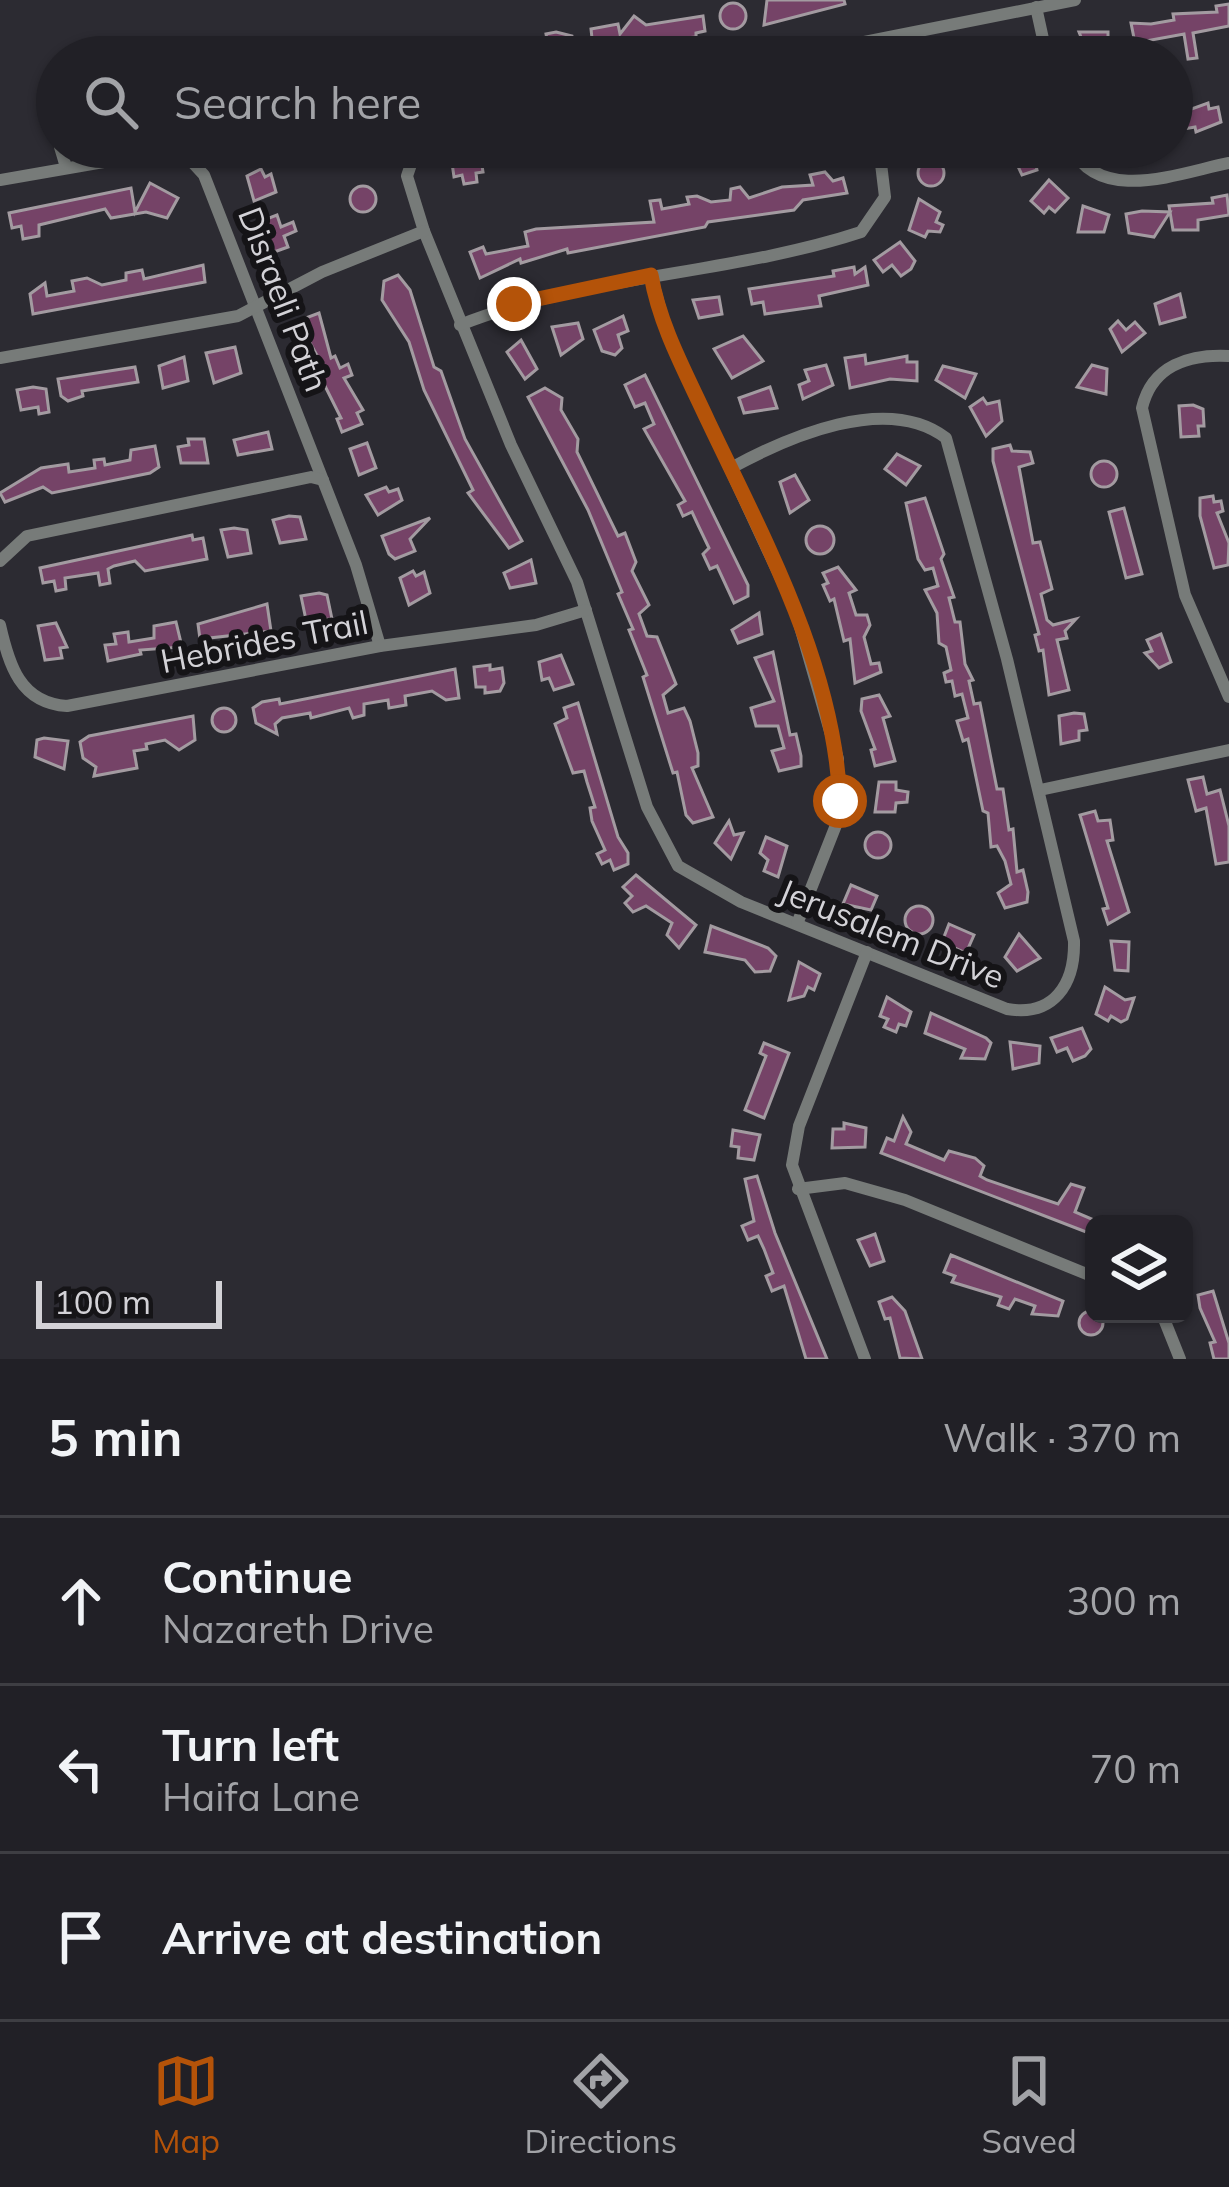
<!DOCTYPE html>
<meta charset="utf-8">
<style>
:root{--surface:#212026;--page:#2d2d32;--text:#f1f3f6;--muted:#a2a3a7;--line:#3e3e43;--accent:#b45309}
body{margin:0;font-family:Mulish,sans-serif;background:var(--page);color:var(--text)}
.controls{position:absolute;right:36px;bottom:36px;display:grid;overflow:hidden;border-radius:18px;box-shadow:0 3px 9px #0004}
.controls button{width:108px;height:108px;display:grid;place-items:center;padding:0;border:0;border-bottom:3px solid var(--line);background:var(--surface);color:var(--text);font:60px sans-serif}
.scale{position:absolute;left:36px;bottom:30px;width:186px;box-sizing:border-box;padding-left:12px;border:6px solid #d3d2d7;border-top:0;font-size:33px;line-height:42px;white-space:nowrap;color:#d3d2d7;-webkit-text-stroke:9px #151417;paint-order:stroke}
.stop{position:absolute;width:36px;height:36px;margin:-27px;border:9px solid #b45309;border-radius:50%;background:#fff}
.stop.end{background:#b45309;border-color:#fff;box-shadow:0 3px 12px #0008}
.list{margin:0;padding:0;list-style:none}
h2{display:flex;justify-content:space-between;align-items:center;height:156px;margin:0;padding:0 48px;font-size:51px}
h2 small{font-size:39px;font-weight:400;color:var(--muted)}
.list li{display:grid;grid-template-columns:78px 1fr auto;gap:36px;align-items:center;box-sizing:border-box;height:168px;padding:0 48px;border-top:3px solid var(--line)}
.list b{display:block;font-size:45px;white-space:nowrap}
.list p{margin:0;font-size:39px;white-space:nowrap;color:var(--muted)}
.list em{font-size:39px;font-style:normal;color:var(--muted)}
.icon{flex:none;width:66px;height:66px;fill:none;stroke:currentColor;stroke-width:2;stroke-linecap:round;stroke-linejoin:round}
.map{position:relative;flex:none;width:1229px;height:1359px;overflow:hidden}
.search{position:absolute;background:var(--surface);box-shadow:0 3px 9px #0004;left:36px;right:36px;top:36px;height:132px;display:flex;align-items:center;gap:30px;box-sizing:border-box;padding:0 42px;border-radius:66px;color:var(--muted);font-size:45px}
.sheet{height:660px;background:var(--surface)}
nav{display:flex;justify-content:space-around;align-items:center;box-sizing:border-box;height:168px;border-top:3px solid var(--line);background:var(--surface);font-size:33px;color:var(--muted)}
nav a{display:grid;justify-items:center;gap:6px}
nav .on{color:var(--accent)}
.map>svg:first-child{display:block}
</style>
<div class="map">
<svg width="1229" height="1359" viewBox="0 0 1229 1359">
<rect width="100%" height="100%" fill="#2c2b32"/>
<g fill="#754367" stroke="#a39ba1" stroke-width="3">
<path d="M767 0H844L845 4 764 25Z"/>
<circle cx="733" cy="16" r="13"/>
<path d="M1229 4V26L1193 33 1197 58 1188 59 1184 34 1135 43 1131 23 1151 24 1174 20 1173 14 1217 12 1216 6Z"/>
<path d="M634 16 646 25 703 16 705 31 696 33V37L634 43 594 57 591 29 618 24 620 34Z"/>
<path d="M556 32 572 36 576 54 509 57V52L548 45 546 34Z"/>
<path d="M1079 32H1108V55L1089 57Z"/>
<path d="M1208 103 1209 109 1218 107 1221 122 1196 132 1195 127 1172 131V116Z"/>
<path d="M498 147H572V152L501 166Z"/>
<path d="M1010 147H1032L1037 170 1022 175 1015 160 1011 162Z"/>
<path d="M480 153 483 172 476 173 477 182 464 184 462 175 454 177 451 156Z"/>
<circle cx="931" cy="173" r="13"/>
<path d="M261 169 265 177 271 174 276 192 254 201 247 176Z"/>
<path d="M825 172 833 181 843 178 847 193 803 200 794 210 708 222 705 227 568 253 567 249 521 263 520 259 480 278 470 252 483 247 486 254 528 246 525 232 536 229 654 222 650 201 660 200 662 209 689 204 687 197 697 196 711 202 730 200 731 189 740 187 749 198 782 187 813 185 810 175Z"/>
<path d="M1049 180 1068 198 1055 212 1049 207 1044 213 1031 201Z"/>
<path d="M150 183 178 198 167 218 146 212 111 218 105 209 39 225V236L23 239 21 226 12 228 9 213 131 188 135 212Z"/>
<circle cx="363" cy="199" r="13"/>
<path d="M1227 195 1229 215 1198 220V230H1173L1169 206 1213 203 1212 198Z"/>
<path d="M919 199 940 212 936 222 943 225 940 232 928 231 925 237 909 230Z"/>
<path d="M1083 206 1109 215 1104 232H1078Z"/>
<path d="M1142 211 1170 212 1154 237 1129 233 1126 214Z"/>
<path d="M277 215 281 227 293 222 296 231 284 236 288 247 274 252 261 221Z"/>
<path d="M900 242 915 261 911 269 901 276 892 265 883 272 874 260Z"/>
<path d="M203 265 205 282 33 314 30 294 45 283 47 296 74 291 72 281 87 278 102 285 126 280V273L142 270 144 279Z"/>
<path d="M854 267 855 274 865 267 868 285 819 296 821 306 765 314 763 302 752 304 749 289 834 276 833 271Z"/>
<path d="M398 275 410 290 434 367 441 371 465 439 522 541 509 548 468 493 473 490 424 390 409 342 382 300 384 281Z"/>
<path d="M1180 294 1185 317 1160 324 1155 304Z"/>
<path d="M719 297 722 314 699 318 693 300Z"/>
<path d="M319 313 331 358 335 356 340 368 348 364 352 375 344 378 363 410 357 413 362 424 342 432 337 419 341 418 322 380 325 370 303 330V319Z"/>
<path d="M623 316 628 331 618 335 622 348 615 355 602 351 594 330Z"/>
<path d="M1118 321 1126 330 1135 322 1145 333 1122 352 1110 329Z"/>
<path d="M578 323 583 339 561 355 552 327Z"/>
<path d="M743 336 763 361 732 378 714 349Z"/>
<path d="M521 340 537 369 525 379 507 352Z"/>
<path d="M235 347 241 373 214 383 206 353Z"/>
<path d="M865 355 866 364 907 356V362H917V381L890 379 850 388 845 358Z"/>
<path d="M184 357 188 381 163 388 159 366Z"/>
<path d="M826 365 833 385 803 399 799 385 809 381 805 370Z"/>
<path d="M1092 365 1107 369 1106 394 1077 387Z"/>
<path d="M943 366 976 374 965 398 936 380Z"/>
<path d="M135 367 138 382 82 391 83 396 68 401 61 396 58 379Z"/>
<path d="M645 375 748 585V596L734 603 717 566 710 569 703 554 709 548 698 525 692 512 683 516 678 505 685 501 644 429 654 424 645 403 635 407 625 385Z"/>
<path d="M33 387 46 389 49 412 39 414 38 407 21 410 17 390Z"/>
<path d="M770 387 777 408 744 413 739 398Z"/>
<path d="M545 388 562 398 561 410 578 439 577 452 618 536 625 533 636 562 632 571 649 605 639 614 647 636 657 637 676 684 663 695 668 713 684 708 690 721 698 753V766L692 768 713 817 693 823 686 815 677 772 673 773 643 677 647 675 629 630 633 629 618 594 622 592 588 510 528 397Z"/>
<path d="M983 398 987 404 999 401 1002 421 986 436 970 407Z"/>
<path d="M1193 405 1203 409 1204 426H1198L1199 436 1181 437 1179 406Z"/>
<path d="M268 432 272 449 238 455 234 440Z"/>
<path d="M188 439H204L208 463H181L178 447 189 445Z"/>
<path d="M367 443 376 468 359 475 350 449Z"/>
<path d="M1010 445 1012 451 1030 452 1033 463 1019 467 1033 543 1040 542 1052 589 1041 594 1047 620 1053 625 1076 619 1065 631 1067 638 1057 640 1069 690 1049 695 1043 650 1039 651 1035 635 1039 634 993 461V449Z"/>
<path d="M155 446 159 467 150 473 52 493 43 487 5 502 0 493 41 468 68 464 69 472 95 468 94 460 104 459 105 465 130 460 131 450Z"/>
<path d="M897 454 920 466 906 485 885 469Z"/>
<circle cx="1104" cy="474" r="13"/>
<path d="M795 475 809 500 790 513 780 482Z"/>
<path d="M386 487 389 492 398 489 402 500 378 515 366 495Z"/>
<path d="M1213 496 1214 502 1221 501 1223 511 1217 513 1229 543 1228 565 1214 568 1200 516V498Z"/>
<path d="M925 498 944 554 941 559 954 597 949 598 955 622H960L965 664 973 680 969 681 974 704 980 703 997 789H1003L1009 830 1013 829 1017 872 1023 870 1028 892 1027 902 1005 908 998 893 1011 884 1005 861 997 846 991 847 988 813 983 811 968 739 963 741 957 721 968 718 962 694 955 696 952 681 946 682 944 673 951 670 946 647 939 643 937 613 925 590 938 586 933 568 925 570 918 559 906 503Z"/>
<path d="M1124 508 1142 574 1126 578 1109 512Z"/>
<path d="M289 516 300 517 306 539 280 543 273 520Z"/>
<path d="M430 518 410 539 415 551 395 559 389 554 382 536Z"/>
<circle cx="820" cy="540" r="14"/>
<path d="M234 528 247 530 251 553 228 557 221 530Z"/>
<path d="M192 535 193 540 203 538 207 559 145 571 135 561 114 566 108 569 110 583 100 585 98 573 65 578 66 589 56 591 54 581 43 583 40 568Z"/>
<path d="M531 560 536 583 510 588 504 573Z"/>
<path d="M838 567 856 590 849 593 856 615H867L870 625 864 637 871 664 879 663 881 672 855 683 850 639 844 641 834 599 830 601 823 585 828 583 823 573Z"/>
<path d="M413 571 416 576 424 572 430 593 409 605 400 578Z"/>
<path d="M319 593 327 595 332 619 306 620 301 596Z"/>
<path d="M267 604 271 631 200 639 198 624Z"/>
<path d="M759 613 762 634 738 643 732 630Z"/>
<path d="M176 622 182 647 140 650 141 654 108 661 105 645 116 644 114 634 128 632 129 642 154 638V626Z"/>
<path d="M56 623 67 647 60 648 62 658 45 660 38 626Z"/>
<path d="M1161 634 1171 662 1159 668 1145 653 1152 651 1147 640Z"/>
<path d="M773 652 790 735 796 734 801 756V766L779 771 772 751 784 748 778 726H756L751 708 774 701 755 658Z"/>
<path d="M561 655 573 684 554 690 549 678 542 680 539 662Z"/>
<path d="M490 665V670L502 668 504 683 500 691 485 693V687H476L474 667Z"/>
<path d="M455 669 459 698 446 700 432 691 405 696 406 705 389 708 388 700 364 704V715L353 718 349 708 311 718 310 713 282 718 275 724 277 734 256 723 253 708 262 702 279 699 280 704Z"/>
<path d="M879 695 890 716 883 718 895 761 875 766 871 750 875 749 861 711 862 699Z"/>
<path d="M578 703 618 837 628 853V864L614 870 610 860 602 864 597 854 605 850 592 821 590 808 595 807 587 782 584 771 573 773 555 724 567 718 564 708Z"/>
<circle cx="224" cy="720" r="12"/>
<path d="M1074 713 1084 714 1087 730 1079 731V740L1061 744 1059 716Z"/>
<path d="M193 716 195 740 179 750 165 740 146 744 147 749 134 751 137 768 94 776 96 767 83 758 80 742 89 736Z"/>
<path d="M44 738 68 741 64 769 35 757 37 740Z"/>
<path d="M1203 777 1207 794 1220 790 1229 826V862L1216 864 1206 808 1196 811 1188 780Z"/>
<path d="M879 782H896V790L908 792 907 802 896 803 895 812H875Z"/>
<path d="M1095 811 1098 821 1110 820 1113 840 1107 841 1129 912 1108 924 1103 909 1108 908 1080 815Z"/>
<path d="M729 821 734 835 743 833 731 859 715 843Z"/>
<circle cx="878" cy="845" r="13"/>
<path d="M766 837 787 846 778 877 764 871 768 860 760 853Z"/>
<path d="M636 875 696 925 679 948 667 935 672 923 646 906 633 912 625 903 632 896 623 887Z"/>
<path d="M851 885 877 896 871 910 843 904Z"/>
<circle cx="919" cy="920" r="14"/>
<path d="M949 924 974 935 966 953 942 942Z"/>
<path d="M711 926 768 948 776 956 770 971 755 972 745 960 705 952Z"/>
<path d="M1019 934 1040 958 1017 971 1005 957Z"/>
<path d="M1111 941 1129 942 1128 971 1115 970Z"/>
<path d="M799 962 820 974 814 990 808 987 804 996 789 1000Z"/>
<path d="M1105 987 1125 1000 1134 998 1127 1019 1121 1022 1111 1016 1108 1021 1096 1014Z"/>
<path d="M887 997 911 1012 906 1026 899 1024 896 1032 884 1027 888 1019 880 1016Z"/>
<path d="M931 1013 986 1038 991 1043 985 1059 961 1058 965 1049 925 1033Z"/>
<path d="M1082 1028 1091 1049 1085 1056 1073 1061 1067 1048 1057 1052 1051 1038Z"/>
<path d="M1010 1042 1040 1046 1039 1063 1013 1069Z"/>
<path d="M764 1043 789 1053 764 1118 745 1110 766 1056 760 1053Z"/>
<path d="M903 1117 911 1132 906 1144 944 1160 949 1151 975 1158 984 1166 980 1176 987 1180 1058 1204 1071 1184 1084 1188 1075 1212 1094 1220V1235L881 1153 887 1138 894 1141Z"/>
<path d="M844 1123 866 1128 865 1147 832 1148 833 1129H844Z"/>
<path d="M733 1130 760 1135 754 1160 738 1158 739 1147 731 1146Z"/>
<path d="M757 1176 775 1233 827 1359H806L784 1286 772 1291 766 1276 773 1273 764 1249 758 1236 748 1240 742 1226 754 1221 745 1179Z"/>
<path d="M875 1234 884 1261 870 1266 858 1240Z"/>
<path d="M951 1255 1063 1301 1058 1316 1032 1314 1035 1306 1015 1299 1009 1309 998 1305 1001 1297 952 1282 955 1276 944 1272Z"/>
<path d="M1213 1291 1229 1343V1359H1214L1210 1343 1215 1342 1200 1308 1198 1295Z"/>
<path d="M892 1297 905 1311 922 1359 900 1358 890 1318 885 1319 879 1302Z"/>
<circle cx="1091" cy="1323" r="12"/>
</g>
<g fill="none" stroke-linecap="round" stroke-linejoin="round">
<g stroke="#777b79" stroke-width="12">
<path d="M1036 7 1047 57"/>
<path d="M789 57 1075 0"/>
<path d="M47 97 57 134"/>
<path d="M60 147 66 167"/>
<path d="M417 147 407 176 424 231 511 445 577 582 647 807 678 866 741 902 1007 1009C1054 1017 1075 984 1074 941L1007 659 946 438C887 393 788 437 731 468"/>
<path d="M1071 147C1100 205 1179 173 1229 163"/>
<path d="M0 180 161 152 192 162 204 175 356 565 380 646"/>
<path d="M651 275 667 333 795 609 838 759V820L797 924"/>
<path d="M460 325C589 274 730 275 861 232L885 197 879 147"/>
<path d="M1229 356C1190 354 1152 365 1142 408L1185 595 1229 697"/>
<path d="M0 358 238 316 322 272 424 231"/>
<path d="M0 561 27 536 311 477 323 480"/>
<path d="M0 625C9 665 20 703 67 706L380 646 536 625 586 610"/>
<path d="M1040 790 1229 750"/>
<path d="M798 1189 845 1183 905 1200 1094 1277"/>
<path d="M1162 1314 1180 1359"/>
<path d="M865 1359 792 1165 799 1126 867 952"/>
</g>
</g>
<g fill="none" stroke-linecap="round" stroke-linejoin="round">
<path stroke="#b45309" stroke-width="15" d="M514 304 651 275C660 327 686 373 708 421 765 541 834 666 840 801"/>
</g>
<g text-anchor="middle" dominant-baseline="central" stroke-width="12" stroke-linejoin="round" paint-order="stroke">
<g font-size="33" fill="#d3d2d7" stroke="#151417">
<text transform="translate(284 299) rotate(69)">Disraeli Path</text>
<text transform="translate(264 641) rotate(-11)">Hebrides Trail</text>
<text transform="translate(892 933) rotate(22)">Jerusalem Drive</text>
</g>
</g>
</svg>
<div class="controls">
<button><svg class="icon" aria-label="layers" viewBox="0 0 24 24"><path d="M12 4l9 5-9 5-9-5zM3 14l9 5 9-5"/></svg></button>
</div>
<div class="scale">100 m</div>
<div class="stop" style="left:840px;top:801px"></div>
<div class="stop end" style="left:514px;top:304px"></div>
<div class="search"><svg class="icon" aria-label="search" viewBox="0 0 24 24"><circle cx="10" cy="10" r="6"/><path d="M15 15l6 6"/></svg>Search here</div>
</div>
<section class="sheet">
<h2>5 min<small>Walk · 370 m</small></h2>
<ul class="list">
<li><svg class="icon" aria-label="ahead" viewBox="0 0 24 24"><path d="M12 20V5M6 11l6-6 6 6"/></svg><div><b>Continue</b><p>Nazareth Drive</p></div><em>300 m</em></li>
<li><svg class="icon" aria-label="left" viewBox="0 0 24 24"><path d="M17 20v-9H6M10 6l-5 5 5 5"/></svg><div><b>Turn left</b><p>Haifa Lane</p></div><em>70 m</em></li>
<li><svg class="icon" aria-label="arrive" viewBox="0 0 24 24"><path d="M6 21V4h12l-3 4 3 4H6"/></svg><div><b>Arrive at destination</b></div></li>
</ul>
</section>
<nav>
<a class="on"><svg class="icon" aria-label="map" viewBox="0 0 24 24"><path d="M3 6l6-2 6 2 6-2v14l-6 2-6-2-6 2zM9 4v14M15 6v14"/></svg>Map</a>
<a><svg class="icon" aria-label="directions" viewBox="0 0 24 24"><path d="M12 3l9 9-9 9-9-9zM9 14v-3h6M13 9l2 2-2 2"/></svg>Directions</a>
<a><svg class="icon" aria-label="saved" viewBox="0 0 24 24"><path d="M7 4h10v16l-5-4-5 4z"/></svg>Saved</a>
</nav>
